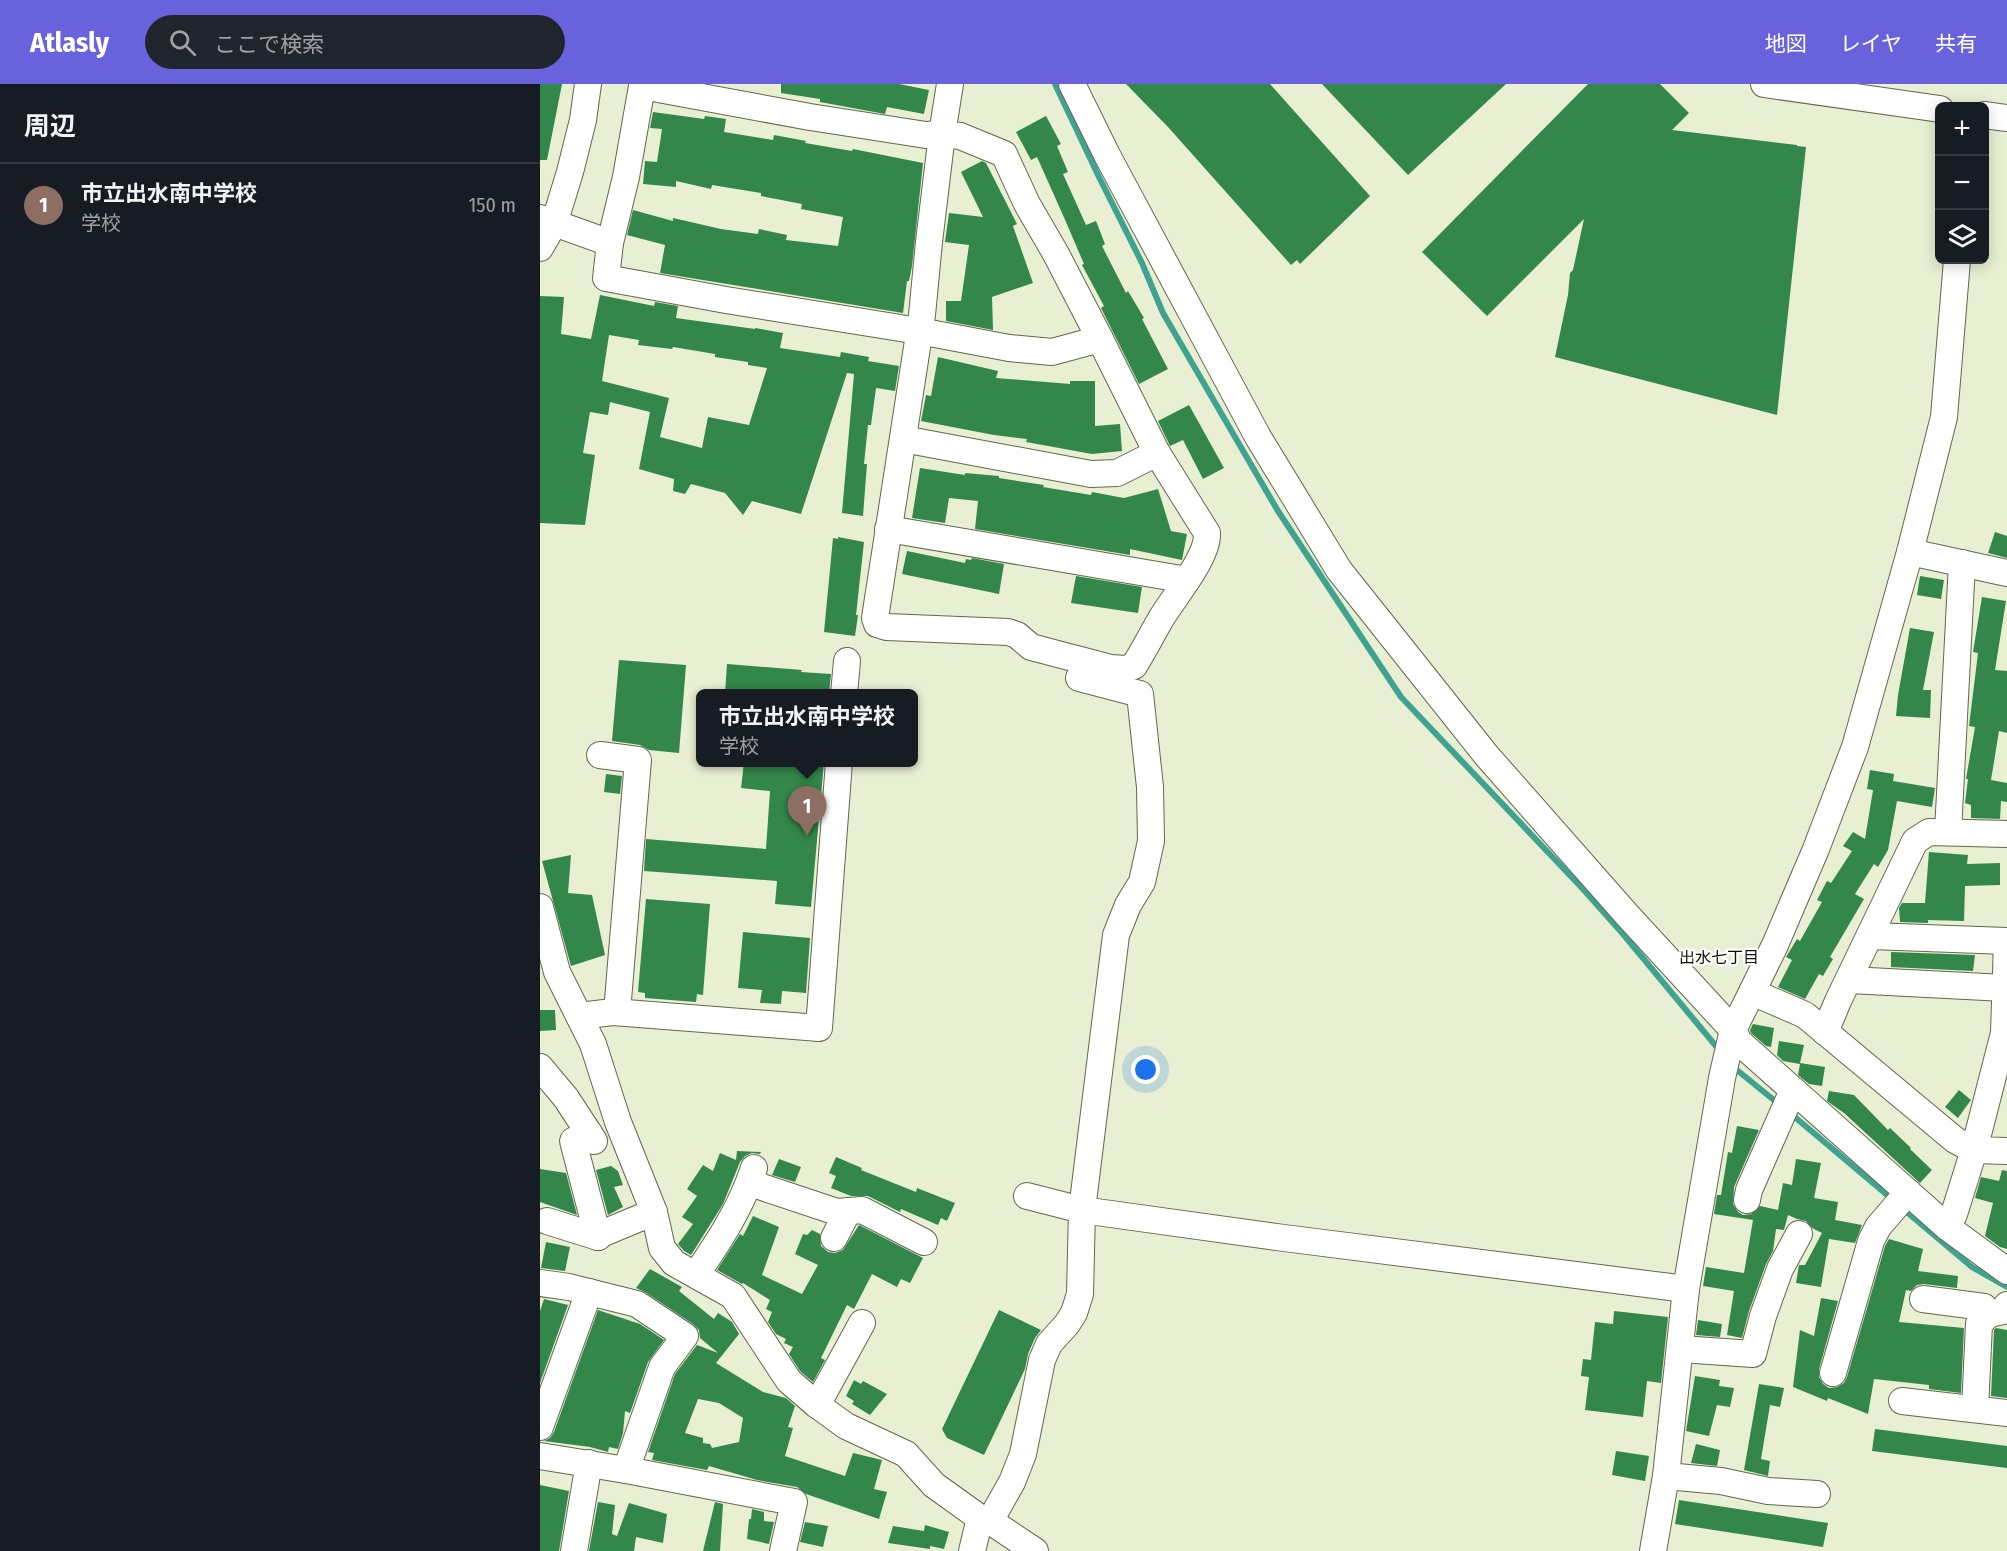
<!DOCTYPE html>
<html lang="ja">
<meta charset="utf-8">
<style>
:root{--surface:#171b24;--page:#20242c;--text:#f1f3f6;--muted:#9ea1a6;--line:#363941;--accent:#6863dd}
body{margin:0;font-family:"Fira Sans Condensed","Noto Sans JP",sans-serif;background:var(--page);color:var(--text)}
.controls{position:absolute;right:18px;top:18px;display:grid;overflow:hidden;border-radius:9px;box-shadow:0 3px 15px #0003}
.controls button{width:54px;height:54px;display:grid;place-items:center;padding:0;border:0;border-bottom:2px solid var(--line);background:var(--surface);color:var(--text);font:30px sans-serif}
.you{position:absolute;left:606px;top:986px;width:21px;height:21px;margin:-15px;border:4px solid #fff;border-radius:50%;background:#1a73e8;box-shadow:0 0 0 9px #1a73e833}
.badge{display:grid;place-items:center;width:39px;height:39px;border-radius:50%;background:var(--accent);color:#fff;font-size:20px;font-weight:700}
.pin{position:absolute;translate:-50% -50px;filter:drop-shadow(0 2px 3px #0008)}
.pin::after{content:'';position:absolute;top:32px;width:21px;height:18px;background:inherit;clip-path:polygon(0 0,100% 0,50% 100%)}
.popup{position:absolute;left:156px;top:605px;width:222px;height:78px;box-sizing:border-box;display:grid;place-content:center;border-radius:9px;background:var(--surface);filter:drop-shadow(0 2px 4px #0005);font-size:20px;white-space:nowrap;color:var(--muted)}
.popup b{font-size:22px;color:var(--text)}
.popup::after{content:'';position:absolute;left:50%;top:100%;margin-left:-12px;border:12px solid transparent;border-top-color:var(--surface)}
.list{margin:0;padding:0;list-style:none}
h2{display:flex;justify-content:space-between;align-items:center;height:78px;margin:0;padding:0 24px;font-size:26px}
h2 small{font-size:20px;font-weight:400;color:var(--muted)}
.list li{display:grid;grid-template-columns:39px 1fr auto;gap:18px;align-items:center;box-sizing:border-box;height:84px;padding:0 24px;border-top:2px solid var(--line)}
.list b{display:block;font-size:22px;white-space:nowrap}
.list p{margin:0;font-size:20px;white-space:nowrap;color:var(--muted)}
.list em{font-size:20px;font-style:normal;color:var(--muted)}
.icon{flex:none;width:33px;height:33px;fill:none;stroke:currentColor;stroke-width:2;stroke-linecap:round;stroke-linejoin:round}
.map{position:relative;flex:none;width:1467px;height:1467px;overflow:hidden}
header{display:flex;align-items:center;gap:36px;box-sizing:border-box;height:84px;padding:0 30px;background:var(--accent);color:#fff}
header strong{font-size:28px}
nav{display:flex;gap:33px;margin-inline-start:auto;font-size:21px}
.search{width:420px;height:54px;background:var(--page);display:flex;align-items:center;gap:15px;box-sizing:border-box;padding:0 21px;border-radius:33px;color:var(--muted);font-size:22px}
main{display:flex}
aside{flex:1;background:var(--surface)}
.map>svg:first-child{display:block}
</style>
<header>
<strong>Atlasly</strong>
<div class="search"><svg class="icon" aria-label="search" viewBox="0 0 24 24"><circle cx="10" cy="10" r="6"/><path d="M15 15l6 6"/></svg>ここで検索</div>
<nav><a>地図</a><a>レイヤ</a><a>共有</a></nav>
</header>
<main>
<aside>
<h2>周辺<small></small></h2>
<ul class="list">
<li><span class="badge" style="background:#8d6e63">1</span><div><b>市立出水南中学校</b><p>学校</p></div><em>150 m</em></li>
</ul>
</aside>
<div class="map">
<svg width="1467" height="1467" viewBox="0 0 1467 1467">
<rect width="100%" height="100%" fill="#e9efd2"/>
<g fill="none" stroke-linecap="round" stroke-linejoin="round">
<g stroke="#40a392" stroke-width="6">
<path d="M515 0 558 91 602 179 623 229 641 260 738 427 861 613 1042 804 1083 850 1180 967"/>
<path d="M1192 982 1240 1021"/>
<path d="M1250 1029 1352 1115"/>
<path d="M1362 1124 1432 1183 1467 1203"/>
</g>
</g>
<g fill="#33874a" fill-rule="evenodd">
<path d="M0 0H22L7 76H0Z"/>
<path d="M241 0H359L389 6 384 30 347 23 345 30 280 18V15L241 9Z"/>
<path d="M586 0H730L830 112 760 180 757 176 751 181 628 43Z"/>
<path d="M782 0H966L868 91Z"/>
<path d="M1048 0H1120L1149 29 1132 46 1257 61V62L1266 63 1237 331 1015 273 1028 211 1030 189 1033 186 1044 135 947 232 882 168Z"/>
<path d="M113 28 164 35 165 32 186 35 184 48 233 56 234 51 266 57 265 59 312 67 313 65 383 79 372 182 369 197H367L363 229 120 189 125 161 87 151 93 126 133 137V134L181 145 218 150 219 145 247 151 246 156 298 162 303 133 261 125 262 120 221 112V109L172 101 171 105 136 97V103L103 100 105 77 117 78 122 45 110 44Z"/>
<path d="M506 32 521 60 517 62 528 88 523 90 546 141 556 137 565 160 562 162 586 209 588 207 604 234 602 235 628 285 599 300 561 224 564 222 542 181 544 180 526 138 497 73 491 76 476 48Z"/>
<path d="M442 77 446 79 477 140 473 142 493 199 452 213 453 246 406 237V217H421L429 161 405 158 409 129 443 133 421 88Z"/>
<path d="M60 211 114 222 115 218 138 222 136 234 215 245V244L243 249 240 264 300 273 301 268 329 273 328 277 359 282 355 307 336 304 331 341H328L324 380H327L323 432 302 429 314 290 307 289 261 430 212 417 203 431 185 409 151 400 145 410 133 407 134 395 99 385 110 328 70 318 68 331 50 328 43 369 55 371 45 441 0 439V212L24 213 21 250 51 255ZM69 251 99 256 98 261 132 265 133 263 175 270V273L208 278V281L227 284 209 341 168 333 162 364 120 353 129 314 62 297Z"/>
<path d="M398 273 458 287 456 294 530 300V297H555V342L580 340 582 367 552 370 486 358 487 355 454 351 381 337 386 311 391 312Z"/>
<path d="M649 321 684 384 663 395 643 356 630 362 618 337Z"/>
<path d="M380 384 425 391V389L459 392V394L504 401 503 403 551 411 552 408 584 414 618 405 631 447 647 450 642 476 590 465V471L435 445 438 417 409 414 405 439 372 434Z"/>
<path d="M1455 448 1467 452V474L1448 469Z"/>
<path d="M298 453 324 458 316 531H318L315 552 284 548 293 454 298 455Z"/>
<path d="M367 467 425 479 426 475 431 476 432 474 464 480 459 510 362 490Z"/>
<path d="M536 492 602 503 598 529 531 519Z"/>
<path d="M1380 492 1404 496 1401 515 1377 511Z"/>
<path d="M1442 513 1466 517 1455 586 1467 587V649L1459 647 1451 696 1467 699V718L1461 717 1460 735 1431 734V721L1425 719 1428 695H1426L1435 643 1429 642 1438 569 1433 568Z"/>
<path d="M1370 544 1394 548 1383 606H1391L1390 634 1356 632 1358 611Z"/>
<path d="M79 576 146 581 139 669 109 666 100 661 72 657Z"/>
<path d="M187 580 262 586 261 588 291 590 289 609H185Z"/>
<path d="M204 678H284L271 823 235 820 237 797 104 787 106 755 226 765 230 707 201 704Z"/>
<path d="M1330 686 1354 690 1353 697 1395 704 1392 723 1357 717 1348 766 1338 783 1334 780 1315 810 1324 815 1290 873 1293 875 1283 892 1279 890 1265 915 1238 903 1252 876 1246 873 1257 855 1260 857 1282 818 1277 816 1287 797 1291 799 1312 767 1303 762 1313 748 1325 755 1333 706 1327 705Z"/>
<path d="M66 690 82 692 80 710 64 708Z"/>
<path d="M1389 768 1428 771 1427 780 1460 779V801L1425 802 1424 837 1388 836V839L1360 838 1359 824 1362 819H1385Z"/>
<path d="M31 771 28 809 52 811 65 871 31 882 2 777Z"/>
<path d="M106 815 170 820 163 911 157 910 156 918 105 914V909L98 908Z"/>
<path d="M203 848 270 854 266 909 242 907 241 920 220 919 222 906 198 904Z"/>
<path d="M1351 868 1435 871 1433 887 1351 883Z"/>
<path d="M0 926H15L16 946 0 947Z"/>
<path d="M1213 940 1234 944 1231 963 1226 962 1211 949 1210 946Z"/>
<path d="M1239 957 1264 961 1260 979 1285 983 1282 1002 1269 1000 1258 991 1260 980 1243 977 1237 971Z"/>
<path d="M1419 1006 1431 1016 1418 1034 1405 1023Z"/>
<path d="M1289 1007 1314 1011 1348 1046 1350 1044 1371 1064 1370 1065 1392 1086 1380 1099 1304 1029 1287 1017Z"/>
<path d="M1197 1042 1219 1046 1194 1103 1193 1120 1198 1128 1203 1131 1211 1130 1220 1122 1238 1126 1243 1099 1252 1101 1256 1075 1281 1079 1274 1114 1298 1118 1295 1136 1322 1141 1315 1159 1289 1155 1281 1203 1256 1199 1259 1181H1265L1282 1149 1272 1144 1266 1137 1257 1135 1248 1131 1244 1146 1236 1145 1233 1167 1226 1180 1209 1227 1202 1254 1187 1251 1194 1207 1163 1202 1166 1183 1204 1189 1213 1136 1174 1130 1177 1111H1181L1188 1068 1192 1069Z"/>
<path d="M197 1067 221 1068 220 1070 212 1069 205 1072 200 1078 183 1120 151 1171 144 1167 138 1160 153 1140 142 1133 157 1112 147 1105 163 1081 173 1087 180 1069 196 1076Z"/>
<path d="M296 1073 322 1084 321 1086 376 1108 377 1104 415 1119 407 1137 401 1134 398 1141 361 1125 360 1128 328 1112H311L291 1104 296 1092 289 1089Z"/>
<path d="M239 1075 261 1083 255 1098 232 1091Z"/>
<path d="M71 1082 78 1087 83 1101 74 1103 83 1123 68 1131 56 1086Z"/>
<path d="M0 1085 26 1089 37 1131 0 1118Z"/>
<path d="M1462 1086 1467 1087V1165L1460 1163 1445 1152 1453 1119 1435 1114 1441 1093 1459 1097Z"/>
<path d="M213 1132 239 1143 222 1191 262 1210 278 1181 255 1170 263 1150 267 1151 272 1146 280 1150 281 1162 288 1168 295 1169 303 1166 319 1141 383 1174 370 1199 361 1195 357 1203 332 1190 314 1225 307 1221 281 1274 285 1276 273 1298 260 1287 249 1270 253 1263 244 1259 246 1255 236 1250 228 1238 232 1228 226 1225 230 1216 203 1199 202 1200 177 1186 200 1150 203 1152Z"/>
<path d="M1349 1155 1383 1165 1378 1187 1418 1192 1417 1204 1384 1200 1377 1201 1371 1207 1366 1206 1359 1238 1424 1244 1421 1309 1389 1305V1301L1334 1295 1328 1330 1288 1314 1287 1317 1253 1303 1260 1246 1274 1252 1281 1214 1298 1217 1279 1285V1293L1283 1300 1289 1304 1297 1303 1304 1299 1307 1293 1345 1162Z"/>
<path d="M6 1158 30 1163 25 1187 1 1184Z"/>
<path d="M110 1185 142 1203 139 1207 174 1235 178 1229 192 1238 199 1250 176 1279 223 1308 246 1314 255 1322 248 1343 253 1344 245 1372 305 1392 313 1369 342 1376 334 1405 347 1408 339 1435 266 1410 257 1403 217 1396 169 1382 167 1386 112 1376 114 1369 108 1368 135 1290 157 1261 178 1269 160 1254 159 1246 153 1240 105 1208 96 1204ZM158 1315 179 1319 203 1334 199 1358 172 1364 170 1360 163 1359V1354L145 1349Z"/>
<path d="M4 1215 28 1221 0 1299V1227Z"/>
<path d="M58 1226 100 1240 124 1256 108 1278 90 1329 85 1327 83 1349 78 1365 69 1363 68 1368 50 1363 4 1357 10 1354 14 1348Z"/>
<path d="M459 1226 501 1246 495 1254 488 1270 485 1285 444 1371 407 1354 402 1345Z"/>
<path d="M1074 1227 1128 1233 1121 1299 1107 1297 1103 1333 1045 1326 1049 1293 1041 1292 1043 1275 1051 1276 1055 1238 1073 1240Z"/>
<path d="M1158 1236 1182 1240 1180 1253 1156 1251Z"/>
<path d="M1456 1244 1467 1246V1314L1451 1312 1454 1246Z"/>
<path d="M1155 1292 1180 1296 1179 1302 1194 1304 1190 1323 1177 1321 1169 1352 1146 1347Z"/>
<path d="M314 1296 321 1300 323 1297 347 1310 330 1331 312 1320 314 1317 306 1312Z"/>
<path d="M1219 1300 1244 1304 1240 1323 1230 1321 1221 1375 1230 1377 1228 1392 1204 1386Z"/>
<path d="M1335 1345 1467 1362V1384L1332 1367Z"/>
<path d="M1156 1360 1180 1366 1177 1382 1151 1379Z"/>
<path d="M1076 1367 1109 1372 1105 1397 1072 1391Z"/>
<path d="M0 1401 29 1407 19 1467H0Z"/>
<path d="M1139 1416 1288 1439 1283 1463 1135 1440Z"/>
<path d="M58 1418 75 1421 72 1450 77 1452 89 1419 127 1430 123 1459 96 1453 94 1467H49Z"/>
<path d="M175 1418 183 1420 180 1467H163Z"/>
<path d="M212 1425 224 1428V1437L234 1438 229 1460 207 1455 209 1435H211Z"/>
<path d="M265 1438 288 1442 283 1463 260 1458Z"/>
<path d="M385 1441 409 1448 404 1465 390 1462V1465L348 1459 353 1442 384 1447Z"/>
</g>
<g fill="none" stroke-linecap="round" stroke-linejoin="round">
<g stroke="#62674e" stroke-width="28">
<g id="minor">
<path d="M532 0 567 71 718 353 799 486 947 672 1088 832 1193 946 1199 958 1407 1143 1467 1187"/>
<path d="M1224 0 1400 25"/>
<path d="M1444 31 1467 34"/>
<path d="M0 134 70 159 86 93 102 2 270 33 386 51 402 50 389 158 382 231 335 534 337 540 347 543 468 548 477 551 491 563 571 584 585 585 594 582C604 566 612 550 622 533 634 513 669 472 667 449L617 369 560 255"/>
<path d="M70 159 66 194 186 216 379 247 469 264 512 268 560 255 516 170 487 120 464 70 420 52 402 50 410 0"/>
<path d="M0 164 14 140 30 88 43 36 48 0"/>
<path d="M363 355 551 390 577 389 617 369"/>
<path d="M348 445 647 496"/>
<path d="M1370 468 1467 489"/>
<path d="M304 610 307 577"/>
<path d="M60 671 98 676 77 928"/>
<path d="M1408 748 1422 479"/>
<path d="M0 823 17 888 53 960 78 1038 114 1128 122 1164 134 1179 193 1212 249 1297 277 1321 306 1342 366 1370 394 1401 440 1434 450 1437 495 1467"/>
<path d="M1331 852 1467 857"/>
<path d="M1467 857 1464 949 1434 1066 1467 1067"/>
<path d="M1309 896 1465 904"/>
<path d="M1212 908 1235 861 1276 765 1315 663 1370 468 1404 333 1417 176"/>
<path d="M39 932 73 928 279 944 299 678"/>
<path d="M1285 948 1298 917 1375 757 1389 748 1467 750"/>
<path d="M0 983 26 1014 54 1057"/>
<path d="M49 1049 33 1057 58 1153"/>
<path d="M210 1096 222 1103 297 1128 322 1126 384 1158"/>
<path d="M487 1112 542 1126 744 1154 1146 1205"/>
<path d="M1207 1116 1209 1106 1253 1006"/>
<path d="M7 1137 58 1153"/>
<path d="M58 1153 61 1150 114 1128"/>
<path d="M294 1154 308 1127"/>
<path d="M156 1191C179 1157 201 1124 214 1084"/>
<path d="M0 1199 29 1203 97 1220 145 1252 122 1283 86 1386"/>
<path d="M1383 1215 1444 1223 1449 1230"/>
<path d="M1141 1265 1213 1270 1223 1232 1240 1185 1259 1150"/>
<path d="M1293 1289 1331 1157 1338 1143 1368 1108"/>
<path d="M1362 1317 1467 1329"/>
<path d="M277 1321 322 1239"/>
<path d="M1435 1325 1439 1240 1449 1230 1463 1227 1467 1221"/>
<path d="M0 1343 49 1208"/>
<path d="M0 1372 86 1386 254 1418 243 1467"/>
<path d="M1126 1392 1181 1397 1228 1407 1277 1410"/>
<path d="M450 1437 472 1398 483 1370 502 1276 509 1260 527 1240 534 1229 540 1210 542 1126 576 851 588 821 602 798 611 757 610 703 600 610 539 594"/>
<path d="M34 1467 49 1379"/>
<path d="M432 1467 440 1434"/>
<path d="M1113 1467 1126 1392 1146 1205 1182 994 1193 946 1212 908 1265 931 1415 1056 1434 1066 1414 1130 1407 1143"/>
</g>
</g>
<use href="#minor" stroke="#fff" stroke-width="26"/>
</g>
<g text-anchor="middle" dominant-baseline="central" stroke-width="4.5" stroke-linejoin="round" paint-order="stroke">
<g font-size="16" fill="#0f1107" stroke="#fff">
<text x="1179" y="873">出水七丁目</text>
</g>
</g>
</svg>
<div class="controls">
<button>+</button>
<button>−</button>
<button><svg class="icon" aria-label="layers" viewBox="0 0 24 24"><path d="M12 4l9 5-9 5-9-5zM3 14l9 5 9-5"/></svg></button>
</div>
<div class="you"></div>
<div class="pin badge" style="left:267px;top:752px;background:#8d6e63">1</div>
<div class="popup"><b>市立出水南中学校</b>学校</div>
</div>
</main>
